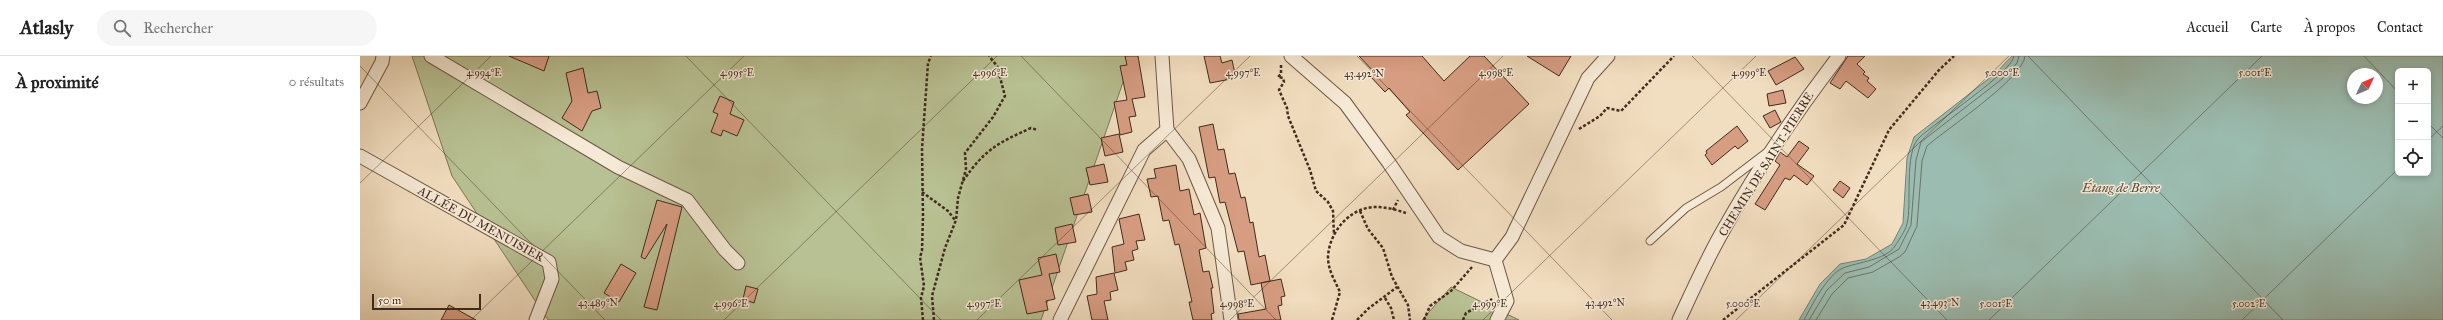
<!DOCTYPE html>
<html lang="fr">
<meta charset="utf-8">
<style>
:root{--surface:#fff;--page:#f6f6f6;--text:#222;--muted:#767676;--line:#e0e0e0}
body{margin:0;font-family:"IM FELL Great Primer",serif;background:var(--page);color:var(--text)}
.controls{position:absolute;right:12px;top:12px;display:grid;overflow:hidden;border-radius:6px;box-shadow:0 2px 6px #0003}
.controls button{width:36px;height:36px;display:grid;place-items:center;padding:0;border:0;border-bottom:1px solid var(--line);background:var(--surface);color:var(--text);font:20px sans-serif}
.compass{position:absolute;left:1987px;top:12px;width:36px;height:36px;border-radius:50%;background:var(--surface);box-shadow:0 2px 6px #0003;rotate:46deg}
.scale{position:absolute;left:12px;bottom:10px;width:109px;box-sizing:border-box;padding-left:4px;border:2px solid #412a1f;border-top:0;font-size:11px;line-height:14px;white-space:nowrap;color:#412a1f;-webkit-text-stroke:3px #f6e9d5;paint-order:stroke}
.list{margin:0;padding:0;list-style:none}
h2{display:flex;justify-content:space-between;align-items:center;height:52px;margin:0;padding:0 16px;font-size:17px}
h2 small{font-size:13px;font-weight:400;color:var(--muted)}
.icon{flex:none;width:22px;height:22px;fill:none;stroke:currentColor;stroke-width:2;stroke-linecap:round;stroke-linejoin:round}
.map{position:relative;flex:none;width:2083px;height:264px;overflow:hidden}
header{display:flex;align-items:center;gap:24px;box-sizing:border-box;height:56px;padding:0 20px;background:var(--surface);border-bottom:1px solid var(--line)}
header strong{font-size:19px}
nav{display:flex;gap:22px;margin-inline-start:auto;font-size:14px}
.search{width:280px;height:36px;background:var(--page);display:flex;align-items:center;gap:10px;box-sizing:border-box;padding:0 14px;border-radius:22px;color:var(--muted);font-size:15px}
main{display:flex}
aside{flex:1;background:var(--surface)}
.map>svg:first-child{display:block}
</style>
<header>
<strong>Atlasly</strong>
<div class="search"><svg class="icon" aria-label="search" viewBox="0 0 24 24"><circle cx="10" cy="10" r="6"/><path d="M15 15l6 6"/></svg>Rechercher</div>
<nav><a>Accueil</a><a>Carte</a><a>À propos</a><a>Contact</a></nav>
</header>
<main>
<aside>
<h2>À proximité<small>0 résultats</small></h2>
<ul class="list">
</ul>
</aside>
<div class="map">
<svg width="2083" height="264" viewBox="0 0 2083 264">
<rect width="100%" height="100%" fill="#f1ddbf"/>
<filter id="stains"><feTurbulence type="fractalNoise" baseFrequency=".005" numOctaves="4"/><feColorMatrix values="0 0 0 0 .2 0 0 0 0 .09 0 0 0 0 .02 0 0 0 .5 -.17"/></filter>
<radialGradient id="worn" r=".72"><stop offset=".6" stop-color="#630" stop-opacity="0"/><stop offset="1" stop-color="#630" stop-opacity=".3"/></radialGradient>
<g fill="#b8c193" stroke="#7c7659">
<path d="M52 0H772L681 264H188L92 120Z"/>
<path d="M1091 231 1159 264H1062Z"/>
</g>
<path fill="#9bbcb0" stroke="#778276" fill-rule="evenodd" d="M1652 0H2083V264H1439L1460 228 1480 208 1506 203 1532 188 1543 167 1547 102 1554 81 1636 17ZM2038 15H2068V117H2038ZM1993 18H2017V42H1993Z"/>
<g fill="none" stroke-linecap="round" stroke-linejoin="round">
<g stroke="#6e7368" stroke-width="1">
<path d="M1444 264C1452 249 1467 219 1483 212 1498 206 1526 204 1535 190 1539 184 1545 175 1547 168 1552 149 1544 96 1559 82 1574 67 1653 16 1654 0"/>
<path d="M1449 264 1467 234 1485 217 1509 211 1539 193 1551 169 1556 104 1561 86 1642 23 1657 7 1659 0"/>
<path d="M1456 264 1472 238 1488 222 1513 216 1539 201 1545 196 1557 170 1562 105 1567 90C1585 74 1664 22 1665 0"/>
</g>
</g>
<g fill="#d79d82" stroke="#412a1f">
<path d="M149 0H189L184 15Z"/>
<path d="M765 0H778L785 41 772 43 776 60 769 61 772 76 760 79 754 46 767 44 760 10 767 9Z"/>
<path d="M844 0H860L862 7 872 4 876 22 850 27Z"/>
<path d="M999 0H1062L1084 25 1110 0H1124L1169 48 1098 114 1046 59 1050 56 1029 32 1025 36 1009 19 1013 15Z"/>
<path d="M1167 0H1211L1199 20Z"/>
<path d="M1488 0H1505L1497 8 1505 16 1503 18 1509 22 1507 25 1516 33 1508 42 1486 25 1480 33 1470 27Z"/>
<path d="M1435 1 1444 13 1416 29 1408 15Z"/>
<path d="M223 12 228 37 237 35 241 52 232 55 222 75 202 62 212 45 206 17Z"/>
<path d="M1423 34 1426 47 1409 50 1407 38Z"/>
<path d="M360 40 374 46 370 58 384 64 377 80 363 74 361 80 351 76 358 58 353 56Z"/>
<path d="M1415 54 1421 66 1410 72 1403 60Z"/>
<path d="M853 68 858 94 864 93 869 118 875 117 881 142 885 141 890 167 893 166 899 201 905 199 910 225 891 229 884 195 878 196 865 146 860 147 855 121 849 122 839 71Z"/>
<path d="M1377 70 1388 85 1378 93 1375 90 1352 109 1345 99 1347 97 1346 95Z"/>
<path d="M759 78 763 96 745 100 741 82Z"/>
<path d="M1439 85 1449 92 1437 108 1454 120 1447 129 1434 119 1430 124 1425 122 1405 154 1395 148 1420 109 1415 105 1420 96 1427 101Z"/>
<path d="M744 108 748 126 730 129 726 112Z"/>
<path d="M816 109 820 135 829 133 834 159 840 157 846 192 839 194 843 216 849 215 853 232H851L854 257 851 258 852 264H833L829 246H832L819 188 815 189 809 164 803 165 798 140 791 141 787 123 796 122 794 113Z"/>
<path d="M1480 125 1490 132 1483 142 1473 134Z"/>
<path d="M728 138 732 156 714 159 710 142Z"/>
<path d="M297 144 322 151 297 254 284 251 307 168 285 203 281 201Z"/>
<path d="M779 158 785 184 776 185 778 193 772 195 774 204 765 206 767 214 755 217 752 191 764 188 759 163Z"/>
<path d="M712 168 716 186 698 189 695 172Z"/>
<path d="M696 198 700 216 689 218 695 243 686 245 688 254 667 258 659 224 682 219 678 202Z"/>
<path d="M261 208 276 217 259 246 244 237Z"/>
<path d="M754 217 758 234 750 236 751 244 744 245 748 264H732L727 240 737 238 736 221Z"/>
<path d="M921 223 925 240 921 241 922 249 918 250 921 264H879L878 258 906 253 901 227Z"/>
<path d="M386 230 398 233 394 247 383 243Z"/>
<path d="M89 249 116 264H81Z"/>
</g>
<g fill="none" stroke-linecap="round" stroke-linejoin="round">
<g stroke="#6d5747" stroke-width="9">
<path id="service" d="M1290 185 1326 152 1361 131 1407 96"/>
</g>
<g stroke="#6d5747" stroke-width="15">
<g id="minor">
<path d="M71 0 258 111 327 144 365 194 378 207"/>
<path d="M931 0 985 47 1029 107 1079 181 1101 195 1135 204"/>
<path d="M0 47 22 6 23 0"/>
<path d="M807 74 829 103 858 172 871 264"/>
<path d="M0 100 189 206 192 223 176 264"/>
<path d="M1135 204 1152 181 1228 22 1248 0"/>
<path d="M1135 204 1147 245 1137 264"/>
<path d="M700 264 784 94 807 74 802 0"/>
<path d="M1319 264C1332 236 1345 207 1360 180 1395 117 1435 57 1479 0"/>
</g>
</g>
<g stroke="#412a1f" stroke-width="2.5" stroke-dasharray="3 2" stroke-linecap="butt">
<path d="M921 9V18L918 21 923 22 924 26 919 34 927 52 928 60 950 114 956 135 968 146 973 155 974 179"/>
<path d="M1219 73 1240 60 1247 52 1261 55 1314 0"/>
<path d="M603 125C625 93 638 87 671 72L678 74"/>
<path d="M562 136 588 155 595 164"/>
<path d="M1033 154 1038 144"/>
<path d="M1000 155 1008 173 1023 192 1032 221 1048 249 1050 264"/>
<path d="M1025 242 1031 252 1034 264"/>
<path d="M563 264 561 242 564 230 560 201 562 195 563 160 562 93 568 7 571 0"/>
<path d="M574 264 572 240 585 192 596 164 598 142 606 113 605 97 633 61 645 40 637 10 629 0"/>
<path d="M972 264 980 236C975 225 968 214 968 201 969 176 990 151 1016 151 1026 151 1037 154 1046 157"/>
<path d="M997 264 1009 252 1037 231"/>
<path d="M1064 264 1070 250 1091 235 1112 211"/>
<path d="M1103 264 1106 257 1132 243"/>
<path d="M1363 264 1484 169 1529 74 1579 14 1594 0"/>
</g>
<use href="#service" stroke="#f6e9d5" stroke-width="7"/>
<use href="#minor" stroke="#f6e9d5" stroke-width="13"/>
</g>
<path fill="none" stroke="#412a1f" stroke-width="1" stroke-opacity="0.45" d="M326 0 581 264M661 0 916 264M997 0 1252 264M1332 0 1587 264M1668 0 1923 264M2004 0 2038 36M0 10 245 264M2068 67 2083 82M2068 84 2083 70M0 127 131 0M111 264 384 0M364 264 637 0M617 264 890 0M870 264 1143 0M1123 264 1396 0M1376 264 1649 0M1629 264 1902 0M1882 264 2038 113"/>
<g text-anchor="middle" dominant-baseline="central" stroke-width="3" stroke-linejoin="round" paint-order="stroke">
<g font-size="12" fill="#412a1f" stroke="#f6e9d5">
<text transform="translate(1406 108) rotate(-58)">CHEMIN DE SAINT-PIERRE</text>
<text transform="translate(121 168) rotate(29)">ALLÉE DU MENUISIER</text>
</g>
<g font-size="13" font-style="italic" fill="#584e43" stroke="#f6e9d5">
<text x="1761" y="132">Étang de Berre</text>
</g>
</g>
<g font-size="10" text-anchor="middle" fill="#412a1f" stroke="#f6e9d5" stroke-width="3" stroke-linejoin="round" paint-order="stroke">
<text x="124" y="20">4.994°E</text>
<text x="377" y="20">4.995°E</text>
<text x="630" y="20">4.996°E</text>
<text x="883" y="20">4.997°E</text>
<text x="1136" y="20">4.998°E</text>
<text x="1389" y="20">4.999°E</text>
<text x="1642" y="20">5.000°E</text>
<text x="1895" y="20">5.001°E</text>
<text x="1004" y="21">43.492°N</text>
<text x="238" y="250">43.489°N</text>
<text x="1245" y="250">43.492°N</text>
<text x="1580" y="250">43.493°N</text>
<text x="371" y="251">4.996°E</text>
<text x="624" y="251">4.997°E</text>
<text x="877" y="251">4.998°E</text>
<text x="1130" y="251">4.999°E</text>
<text x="1383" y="251">5.000°E</text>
<text x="1636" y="251">5.001°E</text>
<text x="1889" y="251">5.002°E</text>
</g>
<rect width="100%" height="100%" filter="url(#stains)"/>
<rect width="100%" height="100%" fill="url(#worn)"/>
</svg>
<div class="controls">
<button>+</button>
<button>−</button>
<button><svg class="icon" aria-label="locate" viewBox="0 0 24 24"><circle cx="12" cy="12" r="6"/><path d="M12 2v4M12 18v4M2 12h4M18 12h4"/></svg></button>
</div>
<svg class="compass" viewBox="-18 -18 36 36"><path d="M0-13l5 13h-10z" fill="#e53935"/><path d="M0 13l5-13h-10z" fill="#767676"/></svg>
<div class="scale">50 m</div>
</div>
</main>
